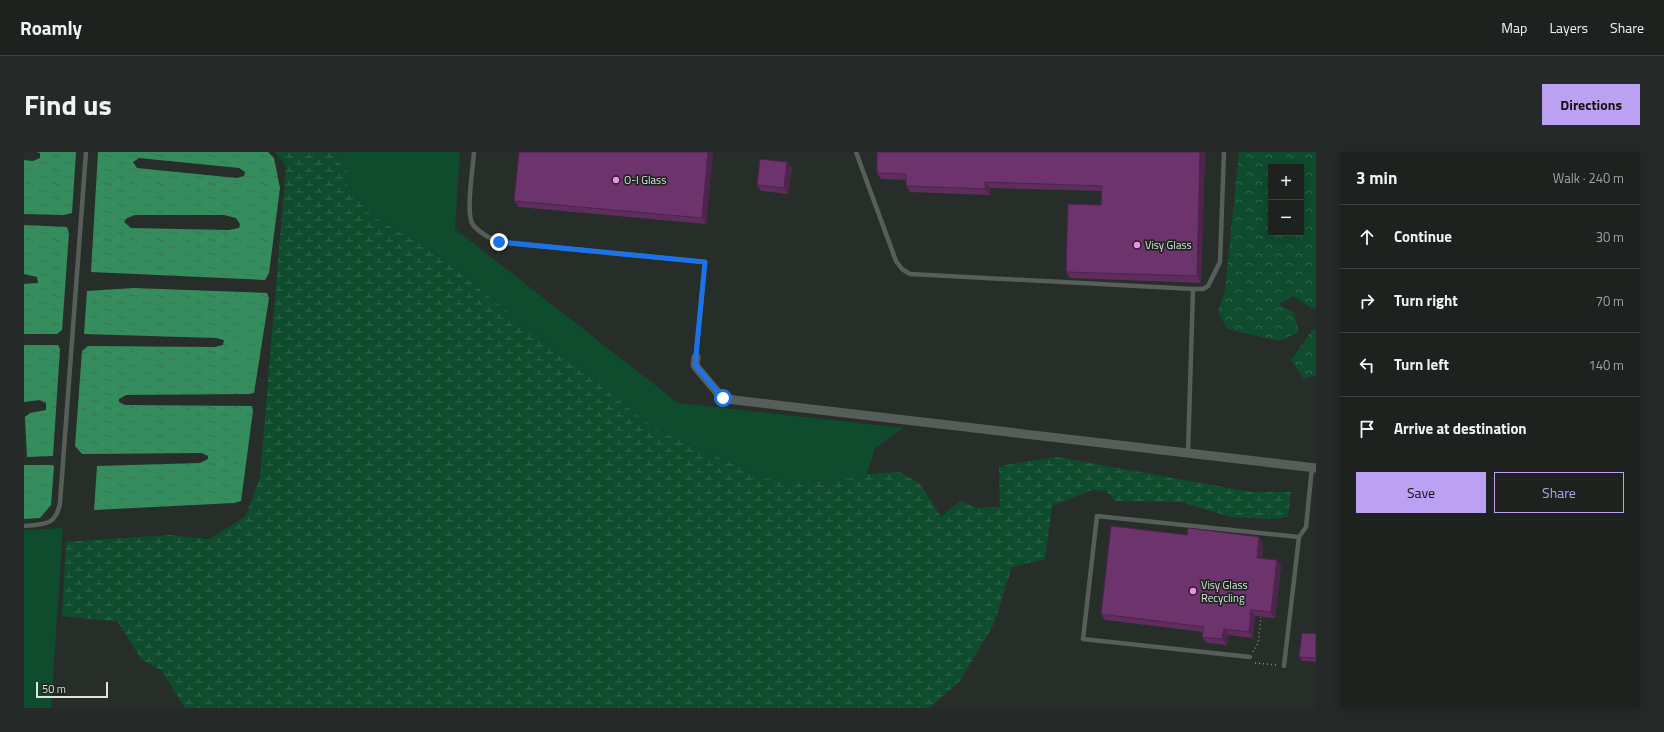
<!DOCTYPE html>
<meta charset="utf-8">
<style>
:root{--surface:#1d221f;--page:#252a28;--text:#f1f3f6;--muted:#a0a4a4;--line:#3b3f3d;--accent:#bca0f2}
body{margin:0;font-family:"Titillium Web",sans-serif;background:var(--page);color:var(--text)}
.controls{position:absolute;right:12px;top:12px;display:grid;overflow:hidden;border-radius:0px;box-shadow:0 2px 10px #0003}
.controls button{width:36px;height:36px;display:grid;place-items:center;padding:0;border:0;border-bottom:1px solid var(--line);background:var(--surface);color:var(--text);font:20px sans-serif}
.scale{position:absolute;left:12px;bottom:10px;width:72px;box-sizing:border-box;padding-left:4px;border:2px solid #dfe3e0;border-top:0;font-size:11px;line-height:14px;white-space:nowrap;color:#dfe3e0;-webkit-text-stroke:3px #1e2420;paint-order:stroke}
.stop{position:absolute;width:12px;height:12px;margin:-9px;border:3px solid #1a73e8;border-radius:50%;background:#fff}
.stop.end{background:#1a73e8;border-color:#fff;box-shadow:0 1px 4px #0008}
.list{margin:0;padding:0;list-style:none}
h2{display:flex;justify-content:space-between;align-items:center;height:52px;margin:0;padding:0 16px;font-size:17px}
h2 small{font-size:13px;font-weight:400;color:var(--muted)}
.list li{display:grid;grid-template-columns:26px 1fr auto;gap:12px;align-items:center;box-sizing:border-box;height:64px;padding:0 16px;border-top:1px solid var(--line)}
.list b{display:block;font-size:15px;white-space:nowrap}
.list em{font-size:13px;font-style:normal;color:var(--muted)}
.actions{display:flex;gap:8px;padding:12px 16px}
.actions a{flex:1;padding:9px 0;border:1px solid var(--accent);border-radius:0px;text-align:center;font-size:14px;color:var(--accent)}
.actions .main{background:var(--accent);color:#111}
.icon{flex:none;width:22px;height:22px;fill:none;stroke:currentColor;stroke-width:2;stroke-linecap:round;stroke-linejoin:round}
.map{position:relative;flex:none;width:1292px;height:556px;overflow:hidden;border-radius:0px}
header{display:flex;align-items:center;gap:24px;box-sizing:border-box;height:56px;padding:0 20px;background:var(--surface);border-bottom:1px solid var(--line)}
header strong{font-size:19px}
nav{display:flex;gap:22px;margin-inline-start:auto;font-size:14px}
.intro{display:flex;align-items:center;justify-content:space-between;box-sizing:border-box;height:96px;padding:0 24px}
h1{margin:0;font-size:28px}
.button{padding:10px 18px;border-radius:0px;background:var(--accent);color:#111;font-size:14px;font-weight:700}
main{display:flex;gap:24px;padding:0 24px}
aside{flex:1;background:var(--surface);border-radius:0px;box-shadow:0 2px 10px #0003}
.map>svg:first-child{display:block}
</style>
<header>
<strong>Roamly</strong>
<nav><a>Map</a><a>Layers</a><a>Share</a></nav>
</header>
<div class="intro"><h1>Find us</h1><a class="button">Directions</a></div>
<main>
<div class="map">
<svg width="1292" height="556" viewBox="0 0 1292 556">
<defs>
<pattern id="forest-crowns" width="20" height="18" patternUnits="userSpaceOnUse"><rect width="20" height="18" fill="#0f4c2e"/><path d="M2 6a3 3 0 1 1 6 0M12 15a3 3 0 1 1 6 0" fill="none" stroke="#32664c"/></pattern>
<pattern id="wetland-marsh" width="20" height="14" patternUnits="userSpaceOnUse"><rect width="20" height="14" fill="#0f4c2e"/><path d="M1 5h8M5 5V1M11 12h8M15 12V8" fill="none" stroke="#32664c"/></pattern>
<pattern id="water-ripples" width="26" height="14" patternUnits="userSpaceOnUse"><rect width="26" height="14" fill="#358d5e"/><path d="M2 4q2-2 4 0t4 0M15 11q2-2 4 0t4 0" fill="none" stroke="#3a7355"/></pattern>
</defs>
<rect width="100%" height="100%" fill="#272e29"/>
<g fill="#0f4c2e">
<path d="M309 0H436L431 77 654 251 879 276 851 296 843 322 818 328 774 329 742 327 631 277 413 103 346 62 321 30 324 20 315 11Z"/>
<path d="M39 376 27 556H0V378Z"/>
</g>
<g fill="url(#forest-crowns)" fill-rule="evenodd">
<path d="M1215 0H1292V155L1289 157 1269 144 1255 152 1270 161 1275 180 1255 189 1203 177 1194 159 1201 138ZM1247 15H1277V81H1247Z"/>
<path d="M1289 177H1292V223L1280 227 1267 208Z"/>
</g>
<path fill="url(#wetland-marsh)" d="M251 0H309L315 11 324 20 321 30 346 62 413 103 631 277 742 327 774 329 818 328 843 322 876 320 897 333 917 365 936 349 953 356 976 355 975 314 1033 305 1227 340H1267L1264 365 1249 367 1207 365 1157 350 1092 349 1082 339 1068 338 1028 354 1021 407 988 415 970 472 935 530 905 556H161L138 519 117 507 94 470 38 464 42 390 146 383 185 387 221 365 236 326 262 14Z"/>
<g fill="url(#water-ripples)" fill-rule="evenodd">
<path d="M12 0H52L48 61 40 63 0 62V8L9 9 16 6V1Z"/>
<path d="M74 0H244L250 6 256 36 245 121 241 128 67 120ZM115 6 215 16 221 20 220 24 213 26 113 16 109 10ZM111 63H200L212 66 216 72 215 76 205 78 107 76 100 70 103 66Z"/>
<path d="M0 73 43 75 45 81 38 178 33 182H0V132L14 131 13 125 0 122Z"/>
<path d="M110 136 243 141 245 146 230 241 225 242 102 243 95 247V250L101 253 228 254 229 259 217 349 210 351 70 358 73 314 176 311 184 307V304L178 301 58 302 51 294 58 199 64 194 191 195 199 193 200 188 192 186 60 182 63 139Z"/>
<path d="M0 193H34L36 197 29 304 3 305 1 265 6 261 22 258V251L15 248 0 250Z"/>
<path d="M0 313H28L30 314 27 353 16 366 0 367Z"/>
</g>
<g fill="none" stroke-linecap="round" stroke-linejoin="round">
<g stroke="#888d89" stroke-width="1.5" stroke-dasharray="1 3" stroke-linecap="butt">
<path d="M1229 500 1234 491 1237 465"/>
<path d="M1231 511 1253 513"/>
</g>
<g stroke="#575e59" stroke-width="4.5">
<path d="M450 0C449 16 442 58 448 71 451 78 468 88 475 90L681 110 672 205"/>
<path d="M832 0 872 109 878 117 886 122 1169 137H1179L1184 134 1196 110 1200 0"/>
<path d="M1164 301 1169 137"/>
<path d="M0 374C20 372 32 374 36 351L62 0"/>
<path d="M1226 505 1059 487 1073 364 1275 385"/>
<path d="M1260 514 1275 385 1282 375 1288 315"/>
</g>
<path stroke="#575e59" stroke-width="9" d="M672 205 671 213 673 216 699 247H702L1292 316"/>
</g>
<g fill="#5e2c5d">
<path d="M495 0H689L682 72 495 55 490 49Z"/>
<path d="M853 0H1181L1177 131 1046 126 1042 120 1077 53 1078 39 966 36V43L886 40 882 34V28L857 27 853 21Z"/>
<path d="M763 10 768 16 764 42 737 39 733 33Z"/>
<path d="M1163 383 1239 391 1238 406 1253 408 1257 414 1251 466 1231 464 1229 486 1204 483 1203 493 1183 491 1178 485 1179 480 1081 468 1077 462Z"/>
<path d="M1292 482V510L1278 509 1275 505Z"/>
</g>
<g fill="#4c244c">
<path d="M684 0H689L682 72 678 66Z"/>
<path d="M1176 0H1181L1177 131 1173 124Z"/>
<path d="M763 10 768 16 764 42 760 36Z"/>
<path d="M961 30 966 36V43L961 37Z"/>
<path d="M1235 385 1239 391 1237 412 1233 406Z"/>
<path d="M1253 408 1257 414 1251 466 1247 460Z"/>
<path d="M1227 458 1231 464 1229 486 1225 480Z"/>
<path d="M1200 477 1204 483 1203 493 1198 487Z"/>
</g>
<g fill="#6d336c" stroke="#4c244c">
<path d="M495 0H684L678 66 490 49Z"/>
<path d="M853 0H1176L1173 124 1042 120 1044 52 1077 53 1078 34 961 30V37L882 34V22L853 21Z"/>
<path d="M736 7 763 10 760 36 733 33Z"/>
<path d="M1087 374 1163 383 1164 376 1235 385 1233 406 1253 408 1247 460 1227 458 1225 480 1200 477 1198 487 1178 485 1180 475 1077 462Z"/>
<path d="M1278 481 1292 482V506L1275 505Z"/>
</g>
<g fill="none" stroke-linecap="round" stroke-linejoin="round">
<path stroke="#1a73e8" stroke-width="5" d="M475 90 681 110 671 213 699 246"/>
</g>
<g fill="#f38af2" stroke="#1e2420" stroke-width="1.5">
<circle cx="592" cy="28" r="4"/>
<circle cx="1113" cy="93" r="4"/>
<circle cx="1169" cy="439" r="4"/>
</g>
<g text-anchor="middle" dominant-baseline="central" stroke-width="3.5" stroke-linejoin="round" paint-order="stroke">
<g font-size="11" fill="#dfe3e0" stroke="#1e2420" text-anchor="start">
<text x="600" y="28">O-I Glass</text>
<text x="1121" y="93">Visy Glass</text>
<text x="1177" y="433">Visy Glass<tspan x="1177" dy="13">Recycling</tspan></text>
</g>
</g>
</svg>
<div class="controls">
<button>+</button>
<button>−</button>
</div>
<div class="scale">50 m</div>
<div class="stop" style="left:699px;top:246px"></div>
<div class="stop end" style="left:475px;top:90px"></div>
</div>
<aside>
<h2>3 min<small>Walk · 240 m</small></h2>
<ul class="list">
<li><svg class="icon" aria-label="ahead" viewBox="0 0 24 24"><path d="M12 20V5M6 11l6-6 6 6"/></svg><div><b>Continue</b></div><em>30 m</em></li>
<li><svg class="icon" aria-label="right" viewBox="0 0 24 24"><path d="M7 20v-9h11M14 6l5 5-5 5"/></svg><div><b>Turn right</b></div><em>70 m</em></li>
<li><svg class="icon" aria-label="left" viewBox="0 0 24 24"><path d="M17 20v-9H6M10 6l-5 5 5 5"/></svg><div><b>Turn left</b></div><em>140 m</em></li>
<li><svg class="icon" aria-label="arrive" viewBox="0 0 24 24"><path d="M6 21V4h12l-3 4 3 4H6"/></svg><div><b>Arrive at destination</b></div></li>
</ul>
<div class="actions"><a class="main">Save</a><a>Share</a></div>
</aside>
</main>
